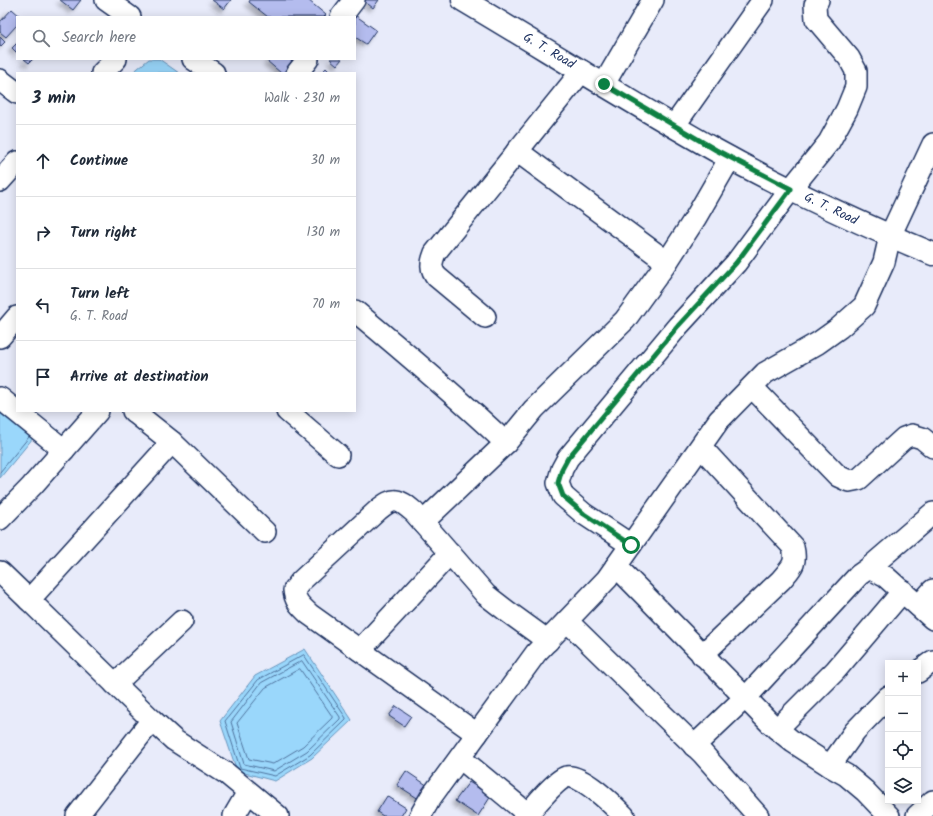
<!DOCTYPE html>
<meta charset="utf-8">
<style>
:root{--surface:#fff;--page:#f2f2f3;--text:#1f2937;--muted:#747a83;--line:#e0e1e3}
body{margin:0;font-family:Kalam,sans-serif;background:var(--page);color:var(--text)}
.controls{position:absolute;right:12px;bottom:12px;display:grid;overflow:hidden;border-radius:0px;box-shadow:0 2px 10px #0003}
.controls button{width:36px;height:36px;display:grid;place-items:center;padding:0;border:0;border-bottom:1px solid var(--line);background:var(--surface);color:var(--text);font:20px sans-serif}
.stop{position:absolute;width:12px;height:12px;margin:-9px;border:3px solid #0b8043;border-radius:50%;background:#fff}
.stop.end{background:#0b8043;border-color:#fff;box-shadow:0 1px 4px #0008}
.list{margin:0;padding:0;list-style:none}
h2{display:flex;justify-content:space-between;align-items:center;height:52px;margin:0;padding:0 16px;font-size:17px}
h2 small{font-size:13px;font-weight:400;color:var(--muted)}
.list li{display:grid;grid-template-columns:26px 1fr auto;gap:12px;align-items:center;box-sizing:border-box;height:72px;padding:0 16px;border-top:1px solid var(--line)}
.list b{display:block;font-size:15px;white-space:nowrap}
.list p{margin:0;font-size:13px;white-space:nowrap;color:var(--muted)}
.list em{font-size:13px;font-style:normal;color:var(--muted)}
.icon{flex:none;width:22px;height:22px;fill:none;stroke:currentColor;stroke-width:2;stroke-linecap:round;stroke-linejoin:round}
.map{position:relative;flex:none;width:933px;height:816px;overflow:hidden}
.search{position:absolute;background:var(--surface);box-shadow:0 2px 10px #0003;left:16px;top:16px;width:340px;height:44px;display:flex;align-items:center;gap:10px;box-sizing:border-box;padding:0 14px;border-radius:0px;color:var(--muted);font-size:15px}
.panel{position:absolute;background:var(--surface);box-shadow:0 2px 10px #0003;left:16px;top:72px;width:340px;height:340px;border-radius:0px}
.map>svg:first-child{display:block}
</style>
<div class="map">
<svg width="933" height="816" viewBox="0 0 933 816">
<defs>
<filter id="shadow"><feDropShadow dx="-3.5" dy="3.5" stdDeviation="2" flood-color="#0004"/></filter>
</defs>
<rect width="100%" height="100%" fill="#e8ebfa"/>
<filter id="ink" filterUnits="userSpaceOnUse"><feTurbulence type="fractalNoise" baseFrequency=".025" numOctaves="2"/><feDisplacementMap in="SourceGraphic" scale="8" xChannelSelector="R" yChannelSelector="G"/><feConvolveMatrix kernelMatrix="1 2 1 2 8 2 1 2 1" color-interpolation-filters="sRGB"/></filter>
<g filter="url(#ink)">
<g fill="#9ad7fb" stroke="#6794bc">
<path d="M149 59H159L179 73H132Z"/>
<path d="M0 390 43 426 0 478Z"/>
<path d="M305 649 352 720 312 758 275 781 237 771 220 721 255 676Z"/>
</g>
<g fill="none" stroke-linecap="round" stroke-linejoin="round">
<g stroke="#4e729d" stroke-width="1">
<path d="M0 472 29 437"/>
<path d="M304 655 346 718V720L310 755 275 776 240 768 225 721 258 680Z"/>
<path d="M302 661 340 717V719L307 751 274 771 244 764 231 722 261 683Z"/>
<path d="M300 669 332 716V718L303 746 273 764 249 759 237 723 265 688Z"/>
</g>
</g>
<g fill="#b4bcee" stroke="#1b2f5e" filter="url(#shadow)">
<path d="M60 0H81L73 10Z"/>
<path d="M212 0H231L224 9Z"/>
<path d="M250 0H308L326 15 324 17H268L249 2Z"/>
<path d="M363 0H379L373 8Z"/>
<path d="M12 9 21 17H17V25L6 37 0 32V22Z"/>
<path d="M352 13 376 30 366 44 355 37V17H349Z"/>
<path d="M0 37 5 42 0 47Z"/>
<path d="M17 43V53L12 48Z"/>
<path d="M24 59H33L29 63Z"/>
<path d="M269 59H295L283 73H281L267 61Z"/>
<path d="M330 59H342L337 65Z"/>
<path d="M326 68 331 73H321Z"/>
<path d="M396 706 411 716 404 726 389 716Z"/>
<path d="M406 771 431 788 422 801 397 785Z"/>
<path d="M469 782 491 796 478 816 455 801Z"/>
<path d="M387 796 406 808 401 816H383L377 812Z"/>
</g>
<g fill="none" stroke-linecap="round" stroke-linejoin="round">
<g stroke="#1b2f5e" stroke-width="24">
<g id="minor">
<path d="M106 0 130 17"/>
<path d="M341 17 354 0"/>
<path d="M193 59 214 73"/>
<path d="M102 73 116 59"/>
<path d="M297 73 308 59"/>
<path d="M0 80 17 93"/>
<path d="M604 84 653 0"/>
<path d="M674 126 763 0"/>
<path d="M517 151 667 262"/>
<path d="M0 181 17 162"/>
<path d="M355 311C407 354 457 397 506 443"/>
<path d="M485 317 437 277C430 269 431 263 435 253L582 71"/>
<path d="M0 337 17 317"/>
<path d="M752 387 838 476 849 481 859 479 904 438 912 435 922 438 933 447"/>
<path d="M0 398 64 450"/>
<path d="M133 411 172 442 265 532"/>
<path d="M287 411 338 455"/>
<path d="M701 447 793 547C797 564 792 567 781 580L702 655"/>
<path d="M0 519 32 486 98 411"/>
<path d="M423 522 506 443 534 409 625 320 667 262 696 217 730 158"/>
<path d="M631 545 584 514 563 496 558 483 562 469 568 458 678 326 736 263 791 189 829 142 847 109 856 87V71L849 58 816 19 815 5 818 0"/>
<path d="M616 566 770 723 793 742 830 766 846 775 865 791 889 816"/>
<path d="M869 568 933 513"/>
<path d="M0 572 29 600 172 442"/>
<path d="M29 600 152 720 174 740 227 774 278 816"/>
<path d="M919 606 933 590"/>
<path d="M567 621 703 754 758 816"/>
<path d="M360 650 450 553"/>
<path d="M918 672 933 661"/>
<path d="M115 684 182 621"/>
<path d="M777 729 835 671 903 591"/>
<path d="M477 734 309 614C301 606 295 602 294 590L301 581 378 510C395 496 398 499 414 512L486 595 508 612 548 641"/>
<path d="M694 746 752 691 859 575 869 568 886 577 933 619"/>
<path d="M460 758 528 814"/>
<path d="M830 766 855 731 888 697"/>
<path d="M77 816 152 720"/>
<path d="M234 816 248 792"/>
<path d="M420 816 431 797 536 653 607 579 719 420 765 373 818 343 839 328 864 306 884 262 890 236 933 144"/>
<path d="M527 816C533 807 556 780 566 777 581 773 614 806 624 816"/>
<path d="M917 816 933 801"/>
</g>
</g>
<g stroke="#1b2f5e" stroke-width="25">
<path id="primary" d="M463 0C547 50 630 102 715 150 785 189 859 223 933 254"/>
</g>
<use href="#minor" stroke="#fff" stroke-width="21"/>
<use href="#primary" stroke="#fff" stroke-width="22"/>
</g>
</g>
<g fill="none" stroke-linecap="round" stroke-linejoin="round" filter="url(#ink)">
<path stroke="#0b8043" stroke-width="5" d="M604 84 716 150 791 189 736 263 678 326 568 458 562 469 558 483 563 496 584 514 631 545"/>
</g>
<g text-anchor="middle" dominant-baseline="central" stroke-width="3" stroke-linejoin="round" paint-order="stroke">
<g font-size="13" fill="#1b2f5e" stroke="#fff">
<text transform="translate(549 51) rotate(31)">G. T. Road</text>
<text transform="translate(831 209) rotate(26)">G. T. Road</text>
</g>
</g>
</svg>
<div class="controls">
<button>+</button>
<button>−</button>
<button><svg class="icon" aria-label="locate" viewBox="0 0 24 24"><circle cx="12" cy="12" r="6"/><path d="M12 2v4M12 18v4M2 12h4M18 12h4"/></svg></button>
<button><svg class="icon" aria-label="layers" viewBox="0 0 24 24"><path d="M12 4l9 5-9 5-9-5zM3 14l9 5 9-5"/></svg></button>
</div>
<div class="stop" style="left:631px;top:545px"></div>
<div class="stop end" style="left:604px;top:84px"></div>
<div class="search"><svg class="icon" aria-label="search" viewBox="0 0 24 24"><circle cx="10" cy="10" r="6"/><path d="M15 15l6 6"/></svg>Search here</div>
<section class="panel">
<h2>3 min<small>Walk · 230 m</small></h2>
<ul class="list">
<li><svg class="icon" aria-label="ahead" viewBox="0 0 24 24"><path d="M12 20V5M6 11l6-6 6 6"/></svg><div><b>Continue</b></div><em>30 m</em></li>
<li><svg class="icon" aria-label="right" viewBox="0 0 24 24"><path d="M7 20v-9h11M14 6l5 5-5 5"/></svg><div><b>Turn right</b></div><em>130 m</em></li>
<li><svg class="icon" aria-label="left" viewBox="0 0 24 24"><path d="M17 20v-9H6M10 6l-5 5 5 5"/></svg><div><b>Turn left</b><p>G. T. Road</p></div><em>70 m</em></li>
<li><svg class="icon" aria-label="arrive" viewBox="0 0 24 24"><path d="M6 21V4h12l-3 4 3 4H6"/></svg><div><b>Arrive at destination</b></div></li>
</ul>
</section>
</div>
